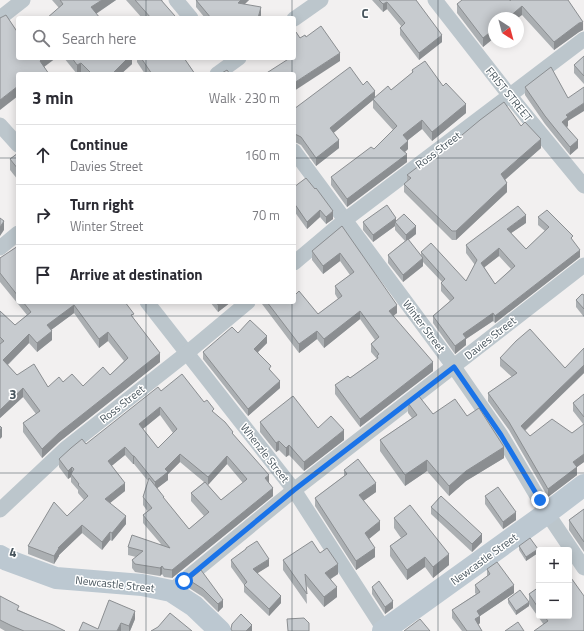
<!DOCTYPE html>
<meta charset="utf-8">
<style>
:root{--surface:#fff;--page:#f2f2f3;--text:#2b2b33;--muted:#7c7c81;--line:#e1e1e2}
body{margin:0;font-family:"Titillium Web",sans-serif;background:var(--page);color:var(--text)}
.controls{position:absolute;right:12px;bottom:12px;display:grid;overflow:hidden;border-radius:4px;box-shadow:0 2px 10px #0003}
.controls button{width:36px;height:36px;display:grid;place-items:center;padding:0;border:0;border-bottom:1px solid var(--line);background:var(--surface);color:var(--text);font:20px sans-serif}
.compass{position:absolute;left:488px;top:12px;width:36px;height:36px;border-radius:50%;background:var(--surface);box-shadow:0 2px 10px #0003;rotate:144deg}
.stop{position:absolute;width:12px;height:12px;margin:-9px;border:3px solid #1a73e8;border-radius:50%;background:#fff}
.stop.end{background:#1a73e8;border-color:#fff;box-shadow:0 1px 4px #0008}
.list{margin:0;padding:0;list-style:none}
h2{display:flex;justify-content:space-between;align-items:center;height:52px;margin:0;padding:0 16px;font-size:17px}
h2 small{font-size:13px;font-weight:400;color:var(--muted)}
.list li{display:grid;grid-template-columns:26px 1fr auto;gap:12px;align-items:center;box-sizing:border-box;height:60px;padding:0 16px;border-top:1px solid var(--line)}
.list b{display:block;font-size:15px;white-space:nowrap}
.list p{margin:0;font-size:13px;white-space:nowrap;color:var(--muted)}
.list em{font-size:13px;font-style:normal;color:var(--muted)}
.icon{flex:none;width:22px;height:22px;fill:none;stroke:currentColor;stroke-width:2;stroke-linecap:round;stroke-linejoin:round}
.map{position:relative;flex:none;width:584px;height:631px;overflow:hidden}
.search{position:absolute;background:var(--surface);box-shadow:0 2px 10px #0003;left:16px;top:16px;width:280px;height:44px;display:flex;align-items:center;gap:10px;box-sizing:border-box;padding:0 14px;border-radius:4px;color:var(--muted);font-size:15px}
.panel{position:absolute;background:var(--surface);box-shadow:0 2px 10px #0003;left:16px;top:72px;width:280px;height:232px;border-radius:4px}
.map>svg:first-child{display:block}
</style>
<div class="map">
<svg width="584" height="631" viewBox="0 0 584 631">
<rect width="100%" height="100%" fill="#f2f0f0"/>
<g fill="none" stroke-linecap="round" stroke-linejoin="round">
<g stroke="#bcc6cc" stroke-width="15">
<path d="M176 0 191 18"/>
<path d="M435 0 510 96 584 186"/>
<path d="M0 18 23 0"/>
<path d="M294 19 321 0"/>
<path d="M217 74 239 58"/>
<path d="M0 125 18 145"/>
<path d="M294 151 454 367 501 435 547 513 584 568"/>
<path d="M0 248 18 233"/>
<path d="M294 263 345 220 584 39"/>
<path d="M147 302 294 490 385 631"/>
<path d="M0 510 65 449 187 353 248 302"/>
<path d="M171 591 294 490 584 265"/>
</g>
<g stroke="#bcc8d1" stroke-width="22">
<path d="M0 556 7 560 56 578 142 585 171 591 194 606 220 631"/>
<path d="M383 631 547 513 584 485"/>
</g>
</g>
<g fill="#abafb2" fill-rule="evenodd">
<path d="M52 0H116L96 14 59 8Z"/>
<path d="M126 0H163L162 1 175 18H142Z"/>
<path d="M196 0H249L244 4 261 15 260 18H205L196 7Z"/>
<path d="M372 0H416L442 42 419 60 400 35V28L401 26 387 9 383 12Z"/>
<path d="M510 1 583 30 579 32 554 50 522 15 494 18V38L483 47 457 13V4Z"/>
<path d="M584 56V84L574 73V65Z"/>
<path d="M64 58H132V64L121 74H83L81 72 79 74H77Z"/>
<path d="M137 58H184L195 74H145L137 62Z"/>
<path d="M412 70 443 86 466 113 432 141 422 129 408 140V149L405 152 407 162 347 207 331 185V177L374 149 393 130 373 108V100L333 133 339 148 316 166 301 145 297 143 294 142V109L363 85 375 98 391 90 412 73Z"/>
<path d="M525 87 568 121V126L567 127 578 148 570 155 545 124 525 95Z"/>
<path d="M521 126 541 148 505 180 507 192 456 240H452L404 192V184L407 181V175L438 155Z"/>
<path d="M18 153V180L10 170V159Z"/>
<path d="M294 187 315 189 333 219 326 224 320 217 307 229 294 211Z"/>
<path d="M538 217 573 241 580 257 495 323 493 321 466 339V345L455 354 433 323V316L450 301 441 291V283L442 282 423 262V266L403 282 388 263V255L405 241 395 230V226L373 242 363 230V222H396L416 234 408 240 421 256V252L466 281 475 265 466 253V245L526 223 511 233 526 249 545 231 538 225ZM499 256 511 269 495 284 484 267Z"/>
<path d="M342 226 397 313 393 316 433 371 360 427 335 394V385L350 378 377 359 371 352V344L375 340 360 319 324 348 317 339 299 353 262 304V302H294L318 314 338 299 335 294V286L350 275 340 261 323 274 312 260V251Z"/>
<path d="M18 246V302H125L134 319 160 362 59 442 42 458 23 432V423L36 414 23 397 0 418V311L15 325 27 315 0 282V258ZM74 313 99 348 108 341 124 361 110 375 83 386 63 382 48 387 17 375 8 365 29 343 37 352 52 340 51 330Z"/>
<path d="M584 295V317L576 307V300Z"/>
<path d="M210 302H231L218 312Z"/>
<path d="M238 333 267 343 258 352 271 371 280 388 248 416 203 359V352Z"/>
<path d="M500 358 565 368 584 373 525 431 530 436 572 433 584 425 573 411V403L584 394V462L577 467V475L548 497 509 430 488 401V393L512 377 500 366Z"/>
<path d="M161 391 204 402 233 435 269 483 273 496 172 578 164 577 162 574 160 576 135 572 132 568V560L136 557 128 555V547L161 544 143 523V515L148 512 143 505V497L148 481 134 464H133L125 455 111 466 125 491 110 503 126 524 112 541 110 540 102 550 82 533 59 555V556L54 564 28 554V546L67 516 84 500 78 493V490L71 482V477L68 479 59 467V459L86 444ZM160 415 173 433 158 448 143 429ZM180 462 204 482 191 493V501L204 516 189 529 164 499 157 488 168 480V474ZM227 464 243 483 221 500 206 483 208 485Z"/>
<path d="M408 403 433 414 467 416 504 458 466 481 449 496 427 471 405 486 380 451V440L412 418 408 413Z"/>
<path d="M260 422 318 428 344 440 304 471 289 455 286 457 279 450 276 452 260 432Z"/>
<path d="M344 470 376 492 363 501 380 530 369 539 375 557 356 570 315 506V498L344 476Z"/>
<path d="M485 496 516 520 503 529 485 504Z"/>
<path d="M431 507 482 542 472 552 431 514Z"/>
<path d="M584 509V552L569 530V520Z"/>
<path d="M394 518 449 565 433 578 425 567 407 580 390 556V546L401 538 394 528Z"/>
<path d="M519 546 538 553 526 561 519 550Z"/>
<path d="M246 548 269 566 257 573 281 603 269 616 244 592V585L231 567V560L246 549Z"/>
<path d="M320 553 338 574 331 579 337 597 324 607 306 585 307 604 283 570V560Z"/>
<path d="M487 569 514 593 480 616V623L478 625 482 631H462L452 618V610L476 594 475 593V585L487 577Z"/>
<path d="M201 570 223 607 218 612 203 597 189 588V580Z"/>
<path d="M372 587 393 608 385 614 372 594Z"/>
<path d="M539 587V616H569L544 625 529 604V594Z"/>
<path d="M0 596 19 610 65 631H5L0 628Z"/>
<path d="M508 599 529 606 516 615 508 603Z"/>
<path d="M135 619 130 631H79L98 629Z"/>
</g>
<g fill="#8b8e91">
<path d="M102 0H116L91 17V7Z"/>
<path d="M241 0H249L238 11V3Z"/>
<path d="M387 2V9L383 12V4Z"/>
<path d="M522 6V15L518 18H508Z"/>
<path d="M261 7V15L260 18H258Z"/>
<path d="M583 22V30L579 32 554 50V42L579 23Z"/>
<path d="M494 29V38L483 47V38Z"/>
<path d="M442 35V42L419 60V53Z"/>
<path d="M340 53V61L294 91V83Z"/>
<path d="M43 58H56L40 70V61Z"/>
<path d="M128 58H132V64L121 74H112Z"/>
<path d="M81 63V72L79 74H77V65Z"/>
<path d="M18 86V96L0 110V100Z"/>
<path d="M375 91V99H373V100L330 136V128Z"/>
<path d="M584 103V111L568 121V126L562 130V122L566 115Z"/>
<path d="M466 104V113L432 141V132Z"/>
<path d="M422 120V129L403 144V135Z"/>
<path d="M541 139V148L501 183V174Z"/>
<path d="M339 140V148L316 166V158Z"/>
<path d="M578 140V148L570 155V147Z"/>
<path d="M408 141V149L400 156V148Z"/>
<path d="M407 154V162L347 207V199Z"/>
<path d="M507 183V192L456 240V231Z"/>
<path d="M320 210V217L307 229V222Z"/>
<path d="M333 211V219L326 224V217Z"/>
<path d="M526 215V223L507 236V229Z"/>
<path d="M396 218V223L395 222V226L373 242V235Z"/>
<path d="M4 221V230L0 236V227Z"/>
<path d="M416 226V234L406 242V235Z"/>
<path d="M296 231 295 244 294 245V233Z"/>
<path d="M499 248V256L481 270V263Z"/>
<path d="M580 250V257L495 323V316Z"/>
<path d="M340 253V261L323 274V266Z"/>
<path d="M423 258V266L403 282V275Z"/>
<path d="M221 302H231L218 312V305Z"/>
<path d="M74 305V313L47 333V325Z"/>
<path d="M397 305V313L389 319V311Z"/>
<path d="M360 311V319L324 348V339Z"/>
<path d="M493 313V321L466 339V345L455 354V346L463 334Z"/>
<path d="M52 331V340L37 352V343Z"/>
<path d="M317 331V339L299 353V344Z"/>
<path d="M108 332V341L99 348V339Z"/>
<path d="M29 334V343L3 369V360Z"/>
<path d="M267 336V343L254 356V349Z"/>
<path d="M160 353V362L59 442 42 458V449L59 433Z"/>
<path d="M433 362V371L360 427V419Z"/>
<path d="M584 365V373L521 434V426Z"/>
<path d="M280 381V388L248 416V409Z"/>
<path d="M23 388V397L0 418V410Z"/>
<path d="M160 407V415L139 432V424Z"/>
<path d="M2 428V437L0 439V430Z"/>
<path d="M344 430V440L304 471V462Z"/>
<path d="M279 441V450L276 452V443Z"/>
<path d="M289 445V455L286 457V448Z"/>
<path d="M125 447V455L108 469V461Z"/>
<path d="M504 447V458L466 481 449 496V486L466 471Z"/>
<path d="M180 454V462L168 474V480L155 490V482L165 469Z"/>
<path d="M584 454V462L577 467V475L548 497V489L573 462Z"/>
<rect x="133" y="456" width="1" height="8"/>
<path d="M227 456V464L208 485V477Z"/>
<path d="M427 460V471L405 486V475Z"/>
<path d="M72 467V475L71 474V477L68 479V471Z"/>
<path d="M269 475V484L265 478Z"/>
<path d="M125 483V491L105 507V499Z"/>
<path d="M376 483V492L359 504V495Z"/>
<path d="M273 488V496L172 578V570Z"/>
<path d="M516 512V520L503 529V522Z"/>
<path d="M126 516V524L112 541V533Z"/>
<path d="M380 521V530L365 542V533Z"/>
<path d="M82 525V533L59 555V556L54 564V556L58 548Z"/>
<path d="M110 532V540L102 550V542Z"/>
<path d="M482 534V542L472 552V544Z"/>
<path d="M375 548V557L356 570V561Z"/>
<path d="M538 549V553L526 561V557Z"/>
<path d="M449 554V565L433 578V567Z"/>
<path d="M425 557V567L407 580V570Z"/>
<path d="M269 559V566L253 576V569Z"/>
<path d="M338 564V574L325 582V573Z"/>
<path d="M162 566V574L160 576V568Z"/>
<path d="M514 585V593L480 616V623L475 627V619L477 611Z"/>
<path d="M337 587V597L324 607V597Z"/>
<path d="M281 596V603L269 616V609Z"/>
<path d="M223 600V607L218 612V604Z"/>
<path d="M393 601V608L385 614V607Z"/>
<path d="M529 602V606L516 615V611Z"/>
<path d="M135 611V619L130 631H129V626Z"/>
<path d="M121 623V631H117Z"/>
<path d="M252 625V631H246Z"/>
</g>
<g fill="#c7cbcf" stroke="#8b8e91" fill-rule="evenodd">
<path d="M60 0H102L91 7 100 18H47L63 4Z"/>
<path d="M135 0H161L175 16 173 18H151Z"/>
<path d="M196 0H241L238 3 261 7 258 18H211Z"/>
<path d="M379 0H416L442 35 419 53 400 28 405 23 387 2 383 4Z"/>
<path d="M462 0H510V1L511 0H568L583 22 579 23 554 42 522 6 508 18H494V29L483 38 457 4Z"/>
<path d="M6 15 18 33V58H43L40 61 49 74H18V86L0 100V18Z"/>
<path d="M321 26 340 53 294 83V74H265L290 58H294V33L296 32 300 38 305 35 306 37Z"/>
<path d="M584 56V76L574 65Z"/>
<path d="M72 58H128L112 74H92L81 63 77 65Z"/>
<path d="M141 58H184L195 74H152Z"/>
<path d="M425 61 443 86 446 83 466 104 432 132 422 120 403 135 408 141 400 148 407 154 347 199 331 177 371 147 374 149 397 126 373 99 388 86 391 90 413 72 412 70Z"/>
<path d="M350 67 363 85 367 81 375 91 330 128 339 140 316 158 301 137 297 135 294 134V109Z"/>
<path d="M551 67 568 98 584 87V103L566 115 568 117 562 122 578 140 570 147 545 116 525 87Z"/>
<path d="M227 70 230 74H220Z"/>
<path d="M504 102 521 126 525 122 541 139 501 174 507 183 456 231H452L404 184 411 178 407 175 436 153 438 155 480 120Z"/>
<path d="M18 153V169L10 159Z"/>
<path d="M306 178 315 189 316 188 333 211 326 217 320 210 307 222 294 203V187Z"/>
<path d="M387 205 396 218 373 235 363 222Z"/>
<path d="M518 206 526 215 507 229 526 249 549 227 538 217 547 210 573 236 571 238 580 250 495 316 493 313 463 334 466 338 455 346 433 316 454 298 441 283 445 279 421 252 431 243 466 281 477 260 466 245ZM499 248 515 266 495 284 481 263Z"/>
<path d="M404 214 416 226 406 235 395 222Z"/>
<path d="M0 218 4 221 0 227Z"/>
<path d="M342 226 397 305 389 311 433 362 360 419 335 385 348 376 350 378 378 358 377 356 379 354 371 344 379 337 360 311 324 339 317 331 299 344 267 302H294V296L299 291 318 314 342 296 335 286 354 272 340 253 323 266 312 251Z"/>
<path d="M408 239 423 258 403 275 388 255Z"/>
<path d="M18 246V296L0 273V258Z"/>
<path d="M582 294 584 295V309L576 300Z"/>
<path d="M23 302H125L134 314 131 315 160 353 59 433 42 449 23 423 40 411 23 388 0 410V344L4 341 0 337V311L15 325 31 312ZM74 305 99 339 108 332 128 358 110 375 103 367 83 386 72 374 63 382 59 377 48 387 34 364 17 375 3 360 29 334 37 343 52 331 47 325Z"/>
<path d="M216 302H221L218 305Z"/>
<path d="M250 320 267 336 254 349 271 366 269 369 280 381 248 409 203 352 232 327 238 333Z"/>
<path d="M530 329 565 368 584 348V365L521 426 530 436 552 419 572 433 584 424V454L573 462 577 467 548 489 509 422 488 393 517 373 500 358 516 341Z"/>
<path d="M182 374 204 402 207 400 214 409 212 411 225 422 233 432 232 433 269 475 265 478 273 488 172 570 164 569 162 566 160 568 135 564 132 560 143 551 128 547 132 535 170 548 143 515 152 508 143 497 149 478 164 497H163L189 529 209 512 191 493 205 482 221 500 246 480 247 479 227 456 208 477 180 454 165 469 168 472 155 482 134 456H133L125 447 108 461 125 483 105 499 126 516 112 533 110 532 102 542 82 525 58 548H59L54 556 28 546 54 502 67 516 88 496 78 485 79 484 71 474 74 469 72 467 68 471 59 459 71 448 82 439 86 444 158 387 161 391ZM160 407 177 429 158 448 139 424Z"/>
<path d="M584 394V417L573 403Z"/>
<path d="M418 395 433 414 455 399 467 416 479 408 504 447 466 471 449 486 427 460 405 475 380 440 417 415 408 403Z"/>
<path d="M293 396 318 428 331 416 344 430 304 462 289 445 286 448 279 441 276 443 260 422Z"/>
<path d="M0 426 2 428 0 430Z"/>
<path d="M358 459 376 483 359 495 380 521 365 533 375 548 356 561 315 498 347 474 344 470Z"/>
<path d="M498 487 516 512 503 522 485 496Z"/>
<path d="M441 496 482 534 472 544 431 507Z"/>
<path d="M410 505 449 554 433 567 425 557 407 570 390 546 407 534 394 518Z"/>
<path d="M584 509V542L569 520Z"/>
<path d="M530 538 538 549 526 557 519 546Z"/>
<path d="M257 541 269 559 253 569 281 596 269 609 244 585 247 582 231 560 246 549V548Z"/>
<path d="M312 541 320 553 327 548 338 564 325 573 337 587 324 597 305 574 307 594 283 560Z"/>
<path d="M497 562 514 585 477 611 480 616 475 619 482 631H467L452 610 480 592 475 585 490 574 487 569Z"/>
<path d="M201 570 223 600 218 604 203 589 189 580Z"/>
<path d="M569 575 584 596V631H534L548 621 544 616H569Z"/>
<path d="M379 581 393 601 385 607 372 587Z"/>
<path d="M539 587V609L529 594Z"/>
<path d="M520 590 529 602 516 611 508 599Z"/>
<path d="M0 596 19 606 17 610 53 625 65 631H24L12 626 0 620Z"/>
<path d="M109 600 135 611 129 626 121 623 117 631H79L83 622 98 629Z"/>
<path d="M170 613 192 631H151L158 627Z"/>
<path d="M241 614 252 625 246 631H232L231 629 232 624Z"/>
<path d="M304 618 309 623V631H288L287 619Z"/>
<path d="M420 619 430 631H404Z"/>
<path d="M518 622 524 631H505Z"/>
</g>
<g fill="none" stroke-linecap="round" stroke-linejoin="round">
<path stroke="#1a73e8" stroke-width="5" d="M184 581 294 490 454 367 501 435 540 500"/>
</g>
<path fill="none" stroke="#48555d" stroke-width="1" stroke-opacity="0.55" d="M146 0V18M292 0V18M438 0V631M146 58V74M292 58V74M0 158H18M294 158H584M146 302V631M292 302V631M0 316H584M0 473H584"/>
<g text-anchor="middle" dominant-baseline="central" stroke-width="3" stroke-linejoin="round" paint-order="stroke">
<g font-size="11" fill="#48555d" stroke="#fff">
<text transform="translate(509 94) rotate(51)">FRIST STREET</text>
<text transform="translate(438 150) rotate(-37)">Ross Street</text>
<text transform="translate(424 326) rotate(53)">Winter Street</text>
<text transform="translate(490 338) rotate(-38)">Davies Street</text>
<text transform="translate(122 404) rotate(-38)">Ross Street</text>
<text transform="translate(265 453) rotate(52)">Whenzle Street</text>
<text transform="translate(484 559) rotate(-36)">Newcastle Street</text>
<text transform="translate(115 584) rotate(6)">Newcastle Street</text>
</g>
</g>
<g font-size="13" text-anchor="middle" font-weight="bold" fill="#48555d" stroke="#fff" stroke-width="3" stroke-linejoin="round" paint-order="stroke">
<text x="365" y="18">C</text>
<text x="13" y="399">3</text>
<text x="13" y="557">4</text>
</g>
</svg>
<div class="controls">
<button>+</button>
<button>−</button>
</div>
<svg class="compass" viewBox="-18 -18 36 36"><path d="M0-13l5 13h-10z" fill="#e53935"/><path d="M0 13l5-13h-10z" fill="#7c7c81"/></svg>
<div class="stop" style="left:184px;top:581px"></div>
<div class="stop end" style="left:540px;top:500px"></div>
<div class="search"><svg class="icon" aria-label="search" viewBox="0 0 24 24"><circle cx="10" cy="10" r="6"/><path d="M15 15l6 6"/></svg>Search here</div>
<section class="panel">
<h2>3 min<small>Walk · 230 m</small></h2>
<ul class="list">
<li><svg class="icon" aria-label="ahead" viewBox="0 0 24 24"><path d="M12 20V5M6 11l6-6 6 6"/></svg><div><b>Continue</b><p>Davies Street</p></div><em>160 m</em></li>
<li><svg class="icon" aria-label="right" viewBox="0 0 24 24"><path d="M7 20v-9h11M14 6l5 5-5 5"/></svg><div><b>Turn right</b><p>Winter Street</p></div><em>70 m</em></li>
<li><svg class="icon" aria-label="arrive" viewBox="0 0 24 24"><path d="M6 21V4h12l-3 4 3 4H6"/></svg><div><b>Arrive at destination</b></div></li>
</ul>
</section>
</div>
